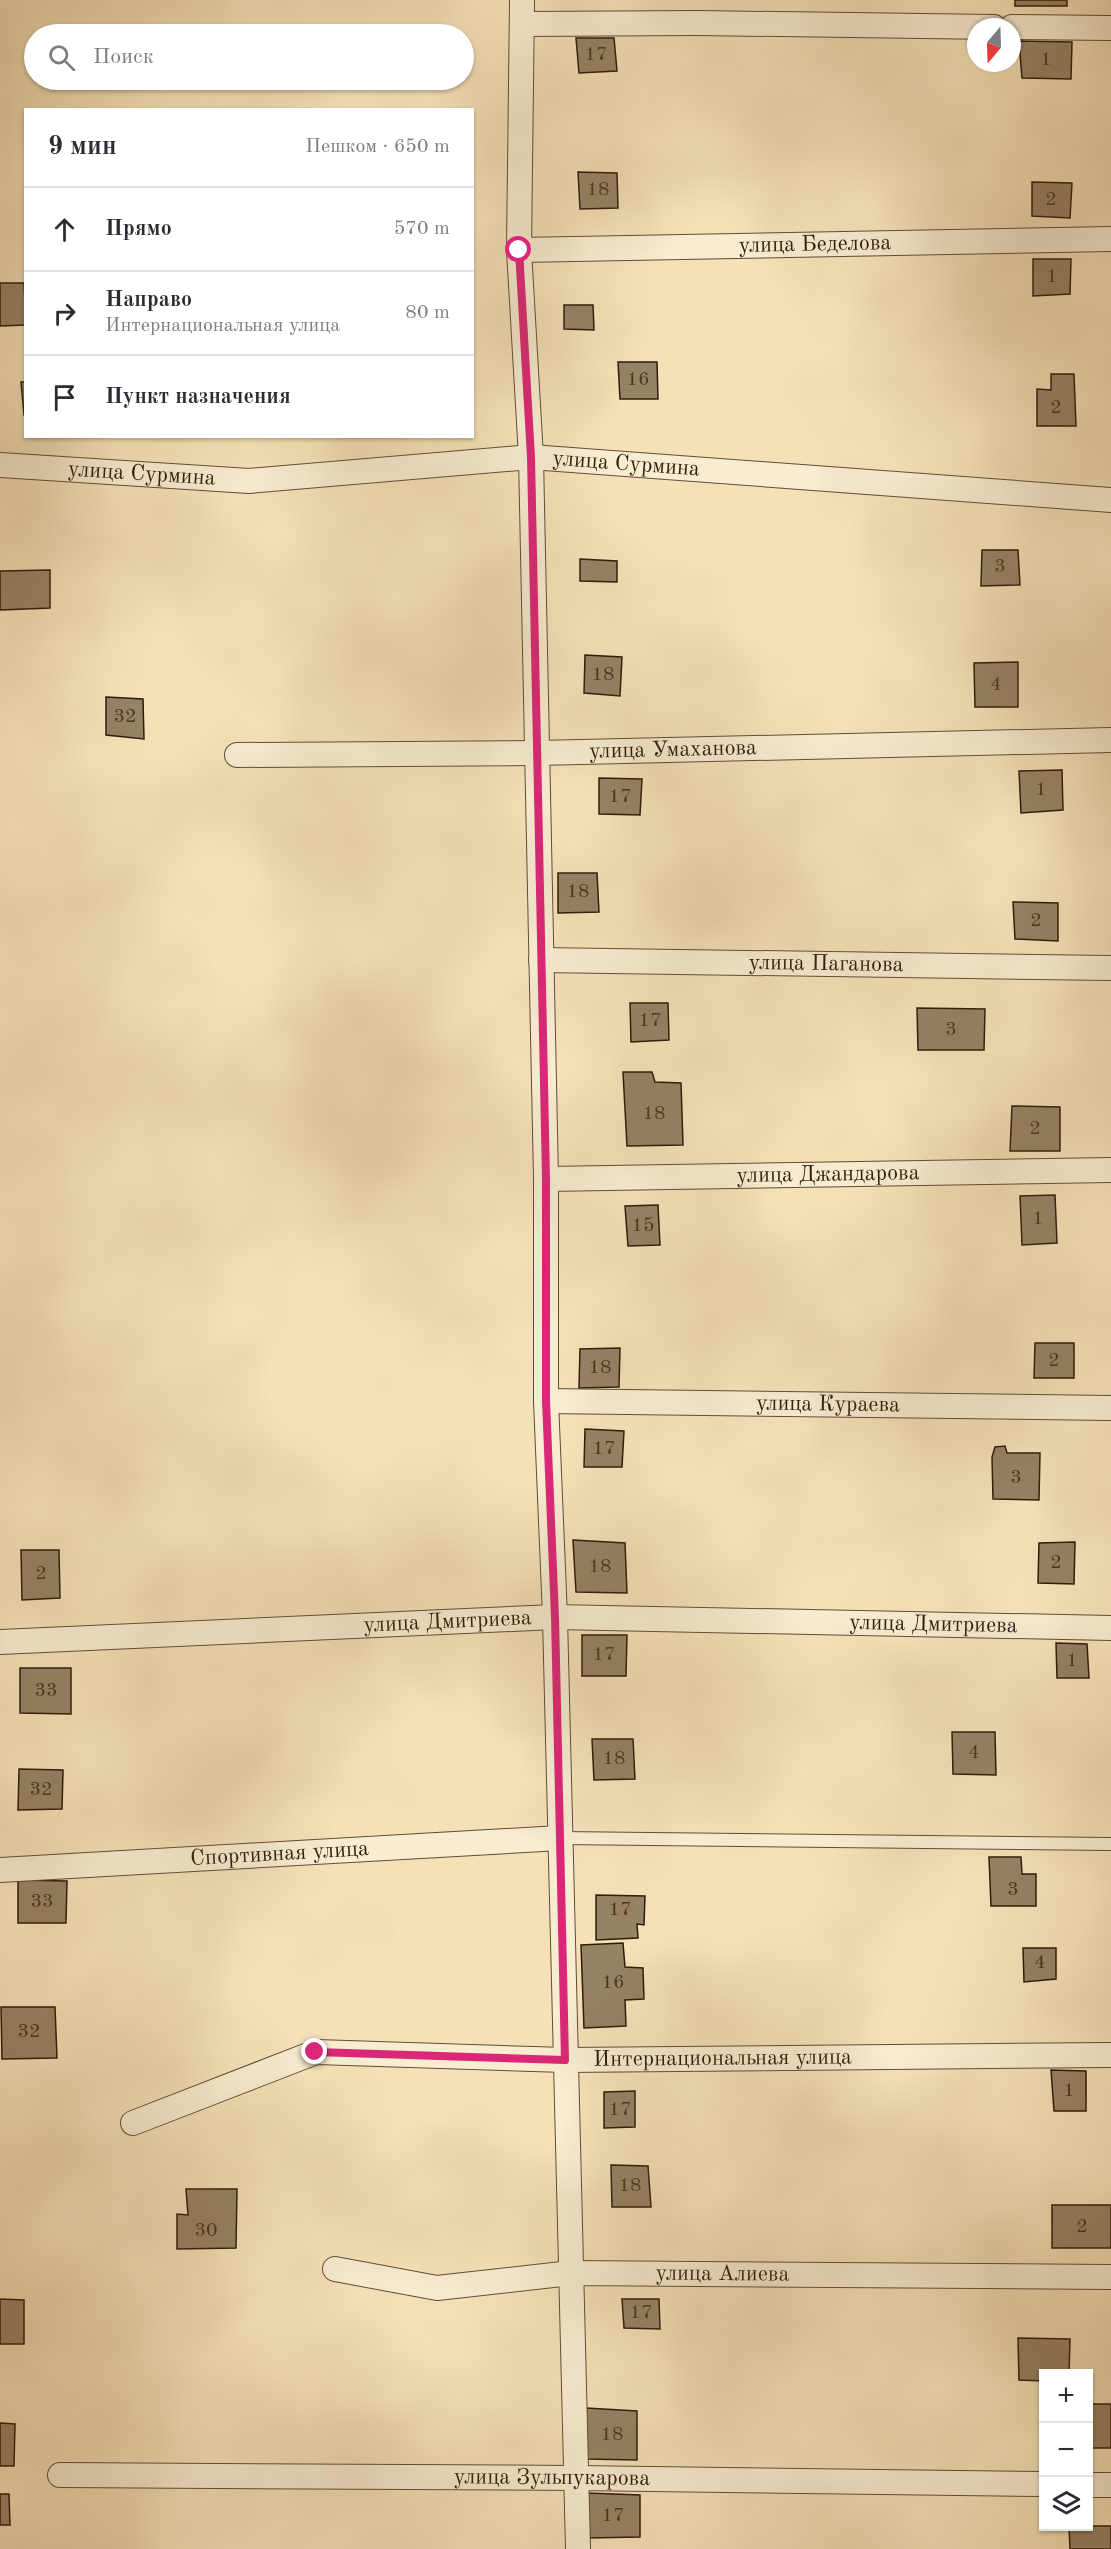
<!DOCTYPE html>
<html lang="ru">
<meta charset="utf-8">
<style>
:root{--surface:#fff;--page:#f2f2f3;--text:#2b2b33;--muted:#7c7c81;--line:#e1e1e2}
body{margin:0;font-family:"Old Standard TT",serif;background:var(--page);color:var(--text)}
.controls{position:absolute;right:18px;bottom:18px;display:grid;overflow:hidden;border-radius:0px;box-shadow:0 2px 4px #0004}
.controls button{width:54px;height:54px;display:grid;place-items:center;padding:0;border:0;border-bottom:2px solid var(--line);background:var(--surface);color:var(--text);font:30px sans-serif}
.compass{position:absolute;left:967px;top:18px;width:54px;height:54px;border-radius:50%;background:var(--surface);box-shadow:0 2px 4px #0004;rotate:199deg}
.stop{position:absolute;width:18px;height:18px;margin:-14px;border:4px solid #db2777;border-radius:50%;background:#fff}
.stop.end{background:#db2777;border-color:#fff;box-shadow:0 2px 6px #0008}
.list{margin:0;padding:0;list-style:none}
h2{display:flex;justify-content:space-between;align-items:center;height:78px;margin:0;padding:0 24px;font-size:26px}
h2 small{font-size:20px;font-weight:400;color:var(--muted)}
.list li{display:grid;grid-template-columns:39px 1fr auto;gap:18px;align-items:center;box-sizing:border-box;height:84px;padding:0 24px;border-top:2px solid var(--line)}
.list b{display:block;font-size:22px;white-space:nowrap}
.list p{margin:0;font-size:20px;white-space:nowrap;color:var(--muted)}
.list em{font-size:20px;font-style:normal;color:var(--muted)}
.icon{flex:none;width:33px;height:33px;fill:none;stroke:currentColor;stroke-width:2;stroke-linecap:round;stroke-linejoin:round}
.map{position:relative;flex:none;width:1111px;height:2549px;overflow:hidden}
.search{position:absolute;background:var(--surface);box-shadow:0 2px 4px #0004;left:24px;top:24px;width:450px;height:66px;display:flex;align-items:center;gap:15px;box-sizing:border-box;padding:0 21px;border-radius:33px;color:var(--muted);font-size:22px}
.panel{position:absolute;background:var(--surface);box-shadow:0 2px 4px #0004;left:24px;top:108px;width:450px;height:330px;border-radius:0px}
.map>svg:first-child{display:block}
</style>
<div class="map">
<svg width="1111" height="2549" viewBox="0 0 1111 2549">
<rect width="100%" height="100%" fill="#f5e1b8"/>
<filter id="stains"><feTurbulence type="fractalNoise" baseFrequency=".00333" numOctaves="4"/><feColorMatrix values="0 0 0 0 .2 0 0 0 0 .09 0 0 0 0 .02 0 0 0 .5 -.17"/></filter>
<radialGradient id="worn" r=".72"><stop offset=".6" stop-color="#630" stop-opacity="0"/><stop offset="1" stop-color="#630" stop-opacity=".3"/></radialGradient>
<g fill="#968265" stroke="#2f1c0b" stroke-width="1.5">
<rect x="1015" y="0" width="52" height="6"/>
<path d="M576 38H614L617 71 579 73Z"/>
<path d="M1019 41 1072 42 1071 79 1022 78Z"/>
<path d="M578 172 617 173 618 208 580 209Z"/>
<path d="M1032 182 1072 183 1070 218 1032 216Z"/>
<path d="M1033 259H1071L1070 294 1033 296Z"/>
<path d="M0 283H24L26 325 0 326Z"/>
<path d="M564 305H593L594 330 564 329Z"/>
<path d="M618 362H657L658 399H620Z"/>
<path d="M1051 374H1074L1076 426H1037V389L1051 390Z"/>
<path d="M21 382H26V415H24Z"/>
<path d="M982 550H1018L1020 585 981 586Z"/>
<path d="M580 559 617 561V582L580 581Z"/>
<path d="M50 570V608L0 610V571Z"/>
<path d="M585 655 622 657 620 696 584 693Z"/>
<path d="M1018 662V707H975L974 663Z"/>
<path d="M106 697 143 699 144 739 106 735Z"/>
<path d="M1062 770 1063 810 1021 813 1019 771Z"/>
<path d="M599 778 642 779 640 815 599 814Z"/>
<path d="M558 873H597L599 912 558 913Z"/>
<path d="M1013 902 1058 903V941L1015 939Z"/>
<path d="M630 1003H668L669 1040 631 1042Z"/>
<path d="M917 1008 985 1009 984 1050H918Z"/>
<path d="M623 1072H652L655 1082 681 1083 683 1145 627 1146Z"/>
<path d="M1012 1106 1060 1107V1151H1010Z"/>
<path d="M1055 1195 1057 1243 1022 1245 1020 1196Z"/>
<path d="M658 1205 660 1245 628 1246 625 1206Z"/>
<path d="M1035 1343H1074V1378H1034Z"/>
<path d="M620 1348 619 1387 579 1388 580 1349Z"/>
<path d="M585 1429 624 1431 622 1467H584Z"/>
<path d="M1005 1446 1007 1453H1040L1039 1500 993 1499 992 1457 995 1447Z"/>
<path d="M573 1540 625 1543 627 1593 576 1592Z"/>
<path d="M1075 1542 1074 1584 1038 1583 1039 1543Z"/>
<path d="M21 1550H59L60 1598 22 1600Z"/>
<path d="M582 1635H627L626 1676H582Z"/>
<path d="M1056 1643 1087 1644 1089 1678H1057Z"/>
<path d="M20 1668H71V1714L20 1713Z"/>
<path d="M952 1732H995L996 1775 953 1774Z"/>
<path d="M592 1739H633L635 1779 594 1780Z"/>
<path d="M19 1769 63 1770 62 1809 18 1810Z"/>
<path d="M989 1857H1021L1022 1874H1036V1906H991Z"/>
<path d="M18 1880 67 1881 66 1923H18Z"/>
<path d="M596 1895 645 1896 644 1925 637 1924 638 1938 596 1940Z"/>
<path d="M623 1943 625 1967 643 1968 644 1999 625 2000 626 2026 584 2028 581 1945Z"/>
<path d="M1023 1948H1056V1979L1024 1982Z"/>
<path d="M1 2007H55L57 2058 2 2059Z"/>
<path d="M1051 2070 1086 2071V2111H1054Z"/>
<path d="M635 2091V2127L604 2128V2092Z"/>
<path d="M611 2165 648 2166 651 2207H612Z"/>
<path d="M186 2189H237L236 2248 177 2249V2214L188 2215Z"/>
<rect x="1052" y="2205" width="59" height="43"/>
<path d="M0 2299 24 2300V2344H0Z"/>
<path d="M622 2299H659L660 2329 624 2328Z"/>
<path d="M1018 2338 1070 2339 1069 2374H1044V2381L1019 2380Z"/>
<rect x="1088" y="2404" width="23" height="44"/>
<path d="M586 2408 637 2411V2460L587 2459Z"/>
<path d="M0 2423 15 2424 14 2466H0Z"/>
<path d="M587 2493 640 2495V2537L587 2538Z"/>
<path d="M0 2494H9L10 2525H0Z"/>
<path d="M1069 2526H1111V2549H1070Z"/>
</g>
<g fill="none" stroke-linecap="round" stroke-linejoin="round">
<g stroke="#604d36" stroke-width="14">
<path id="service" d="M560 1838 1111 1844"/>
</g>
<g stroke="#604d36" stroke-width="26">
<g id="minor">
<path d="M522 0 519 250 531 457 546 1179V1401L555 1617 578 2549"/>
<path d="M522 24 698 23 994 27"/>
<path d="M1012 27 1111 28"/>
<path id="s1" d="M519 250 1111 239"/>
<path id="s2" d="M0 465 249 481 531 457 1111 500"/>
<path id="s3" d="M237 755 537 753 1111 740"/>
<path id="s4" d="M541 960 1111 968"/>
<path id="s5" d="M546 1179 1111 1170"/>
<path id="s6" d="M546 1401 1111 1408"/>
<path id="s7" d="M0 1642 555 1617 1111 1628"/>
<path id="s8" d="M0 1870 560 1838"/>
<path id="s9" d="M133 2123 316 2052 565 2060 1111 2055"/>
<path id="s10" d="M335 2269 437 2288 571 2273 1111 2277"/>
<path id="s11" d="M60 2475 576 2478 1044 2484"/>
<path d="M1088 2485H1111"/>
</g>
</g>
<use href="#service" stroke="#f8ecd1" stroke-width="12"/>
<use href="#minor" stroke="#f8ecd1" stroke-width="24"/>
</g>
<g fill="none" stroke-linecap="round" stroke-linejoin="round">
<path stroke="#db2777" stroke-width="8" d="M315 2052 565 2060 555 1617 546 1401V1179L531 457 519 250"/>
</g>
<g text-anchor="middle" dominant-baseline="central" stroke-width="4.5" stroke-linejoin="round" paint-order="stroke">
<g font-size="20" fill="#493622">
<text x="596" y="55">17</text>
<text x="1046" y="60">1</text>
<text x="598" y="190">18</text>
<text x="1051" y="200">2</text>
<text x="1052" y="277">1</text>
<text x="638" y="380">16</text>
<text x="1056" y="408">2</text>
<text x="1000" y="567">3</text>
<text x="603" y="675">18</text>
<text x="996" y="685">4</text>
<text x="125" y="717">32</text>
<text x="1041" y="790">1</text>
<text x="620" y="797">17</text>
<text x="578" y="892">18</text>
<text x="1036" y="921">2</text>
<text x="650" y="1021">17</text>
<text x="951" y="1030">3</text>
<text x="654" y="1114">18</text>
<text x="1035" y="1129">2</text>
<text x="1038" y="1219">1</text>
<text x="643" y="1226">15</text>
<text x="1054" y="1361">2</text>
<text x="600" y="1368">18</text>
<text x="604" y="1449">17</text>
<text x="1016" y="1478">3</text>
<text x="1056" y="1563">2</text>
<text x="600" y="1567">18</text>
<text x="41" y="1574">2</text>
<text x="604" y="1655">17</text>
<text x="1072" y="1661">1</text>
<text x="46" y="1691">33</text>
<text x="974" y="1753">4</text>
<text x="614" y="1759">18</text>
<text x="41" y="1790">32</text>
<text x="1013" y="1890">3</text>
<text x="42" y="1902">33</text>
<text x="620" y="1910">17</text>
<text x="1040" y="1963">4</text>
<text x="613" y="1983">16</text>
<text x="29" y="2032">32</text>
<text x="1069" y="2091">1</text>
<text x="620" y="2110">17</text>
<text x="630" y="2186">18</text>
<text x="1082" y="2227">2</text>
<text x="206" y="2231">30</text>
<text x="641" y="2313">17</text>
<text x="612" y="2435">18</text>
<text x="613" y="2516">17</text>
</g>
<g font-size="22" fill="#2f1c0b" stroke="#f8ecd1">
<text stroke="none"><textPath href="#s1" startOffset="296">улица Беделова</textPath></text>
<text stroke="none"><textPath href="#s2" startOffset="628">улица Сурмина</textPath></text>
<text stroke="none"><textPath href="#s2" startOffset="142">улица Сурмина</textPath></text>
<text stroke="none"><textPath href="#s3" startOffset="436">улица Умаханова</textPath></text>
<text stroke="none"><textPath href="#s4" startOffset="285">улица Паганова</textPath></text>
<text stroke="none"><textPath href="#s5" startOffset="282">улица Джандарова</textPath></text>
<text stroke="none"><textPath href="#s6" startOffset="282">улица Кураева</textPath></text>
<text stroke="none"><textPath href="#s7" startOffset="448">улица Дмитриева</textPath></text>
<text stroke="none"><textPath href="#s7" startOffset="934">улица Дмитриева</textPath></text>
<text stroke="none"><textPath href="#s8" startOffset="280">Спортивная улица</textPath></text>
<text stroke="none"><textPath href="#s9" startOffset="603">Интернациональная улица</textPath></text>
<text stroke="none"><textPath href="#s10" startOffset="390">улица Алиева</textPath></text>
<text stroke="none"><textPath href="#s11" startOffset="492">улица Зульпукарова</textPath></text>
</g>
</g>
<rect width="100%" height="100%" filter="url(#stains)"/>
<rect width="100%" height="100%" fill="url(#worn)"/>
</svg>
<div class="controls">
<button>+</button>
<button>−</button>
<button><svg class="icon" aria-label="layers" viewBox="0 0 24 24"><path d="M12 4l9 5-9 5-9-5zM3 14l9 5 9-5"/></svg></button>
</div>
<svg class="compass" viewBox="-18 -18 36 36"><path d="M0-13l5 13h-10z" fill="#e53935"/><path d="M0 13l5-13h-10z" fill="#7c7c81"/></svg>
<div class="stop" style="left:519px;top:250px"></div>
<div class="stop end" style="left:315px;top:2052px"></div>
<div class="search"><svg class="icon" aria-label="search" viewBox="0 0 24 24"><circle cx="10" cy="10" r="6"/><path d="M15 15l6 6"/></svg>Поиск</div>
<section class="panel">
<h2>9 мин<small>Пешком · 650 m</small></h2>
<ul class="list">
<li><svg class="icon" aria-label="ahead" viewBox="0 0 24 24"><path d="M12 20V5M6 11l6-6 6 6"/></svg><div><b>Прямо</b></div><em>570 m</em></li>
<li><svg class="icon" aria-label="right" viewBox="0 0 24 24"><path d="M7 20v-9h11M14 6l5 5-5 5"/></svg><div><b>Направо</b><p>Интернациональная улица</p></div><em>80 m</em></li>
<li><svg class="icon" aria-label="arrive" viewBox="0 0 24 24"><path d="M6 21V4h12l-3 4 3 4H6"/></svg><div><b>Пункт назначения</b></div></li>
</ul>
</section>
</div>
